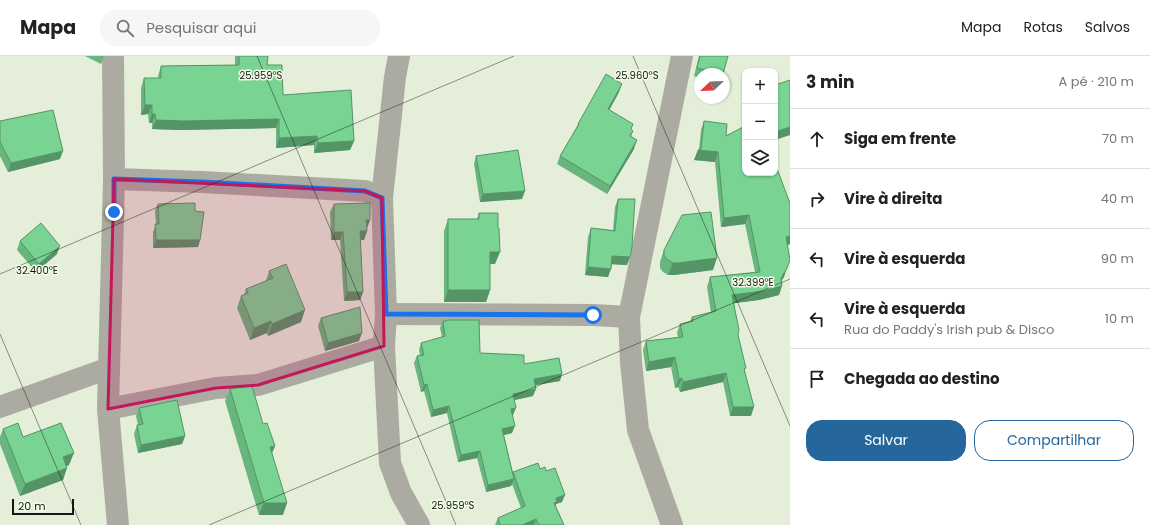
<!DOCTYPE html>
<html lang="pt">
<meta charset="utf-8">
<style>
:root{--surface:#fff;--page:#f6f6f6;--text:#222;--muted:#767676;--line:#e0e0e0;--accent:#25669c}
body{margin:0;font-family:Poppins,sans-serif;background:var(--page);color:var(--text)}
.controls{position:absolute;right:12px;top:12px;display:grid;overflow:hidden;border-radius:8px;box-shadow:0 1px 3px #0004}
.controls button{width:36px;height:36px;display:grid;place-items:center;padding:0;border:0;border-bottom:1px solid var(--line);background:var(--surface);color:var(--text);font:20px sans-serif}
.compass{position:absolute;left:694px;top:12px;width:36px;height:36px;border-radius:50%;background:var(--surface);box-shadow:0 1px 3px #0004;rotate:247deg}
.scale{position:absolute;left:12px;bottom:10px;width:62px;box-sizing:border-box;padding-left:4px;border:2px solid #161911;border-top:0;font-size:11px;line-height:14px;white-space:nowrap;color:#161911;-webkit-text-stroke:3px #f1fce6;paint-order:stroke}
.stop{position:absolute;width:12px;height:12px;margin:-9px;border:3px solid #1a73e8;border-radius:50%;background:#fff}
.stop.end{background:#1a73e8;border-color:#fff;box-shadow:0 1px 4px #0008}
.list{margin:0;padding:0;list-style:none}
h2{display:flex;justify-content:space-between;align-items:center;height:52px;margin:0;padding:0 16px;font-size:17px}
h2 small{font-size:13px;font-weight:400;color:var(--muted)}
.list li{display:grid;grid-template-columns:26px 1fr auto;gap:12px;align-items:center;box-sizing:border-box;height:60px;padding:0 16px;border-top:1px solid var(--line)}
.list b{display:block;font-size:15px;white-space:nowrap}
.list p{margin:0;font-size:13px;white-space:nowrap;color:var(--muted)}
.list em{font-size:13px;font-style:normal;color:var(--muted)}
.actions{display:flex;gap:8px;padding:12px 16px}
.actions a{flex:1;padding:9px 0;border:1px solid var(--accent);border-radius:16px;text-align:center;font-size:14px;color:var(--accent)}
.actions .main{background:var(--accent);color:#fff}
.icon{flex:none;width:22px;height:22px;fill:none;stroke:currentColor;stroke-width:2;stroke-linecap:round;stroke-linejoin:round}
.map{position:relative;flex:none;width:790px;height:469px;overflow:hidden}
header{display:flex;align-items:center;gap:24px;box-sizing:border-box;height:56px;padding:0 20px;background:var(--surface);border-bottom:1px solid var(--line)}
header strong{font-size:19px}
nav{display:flex;gap:22px;margin-inline-start:auto;font-size:14px}
.search{width:280px;height:36px;background:var(--page);display:flex;align-items:center;gap:10px;box-sizing:border-box;padding:0 14px;border-radius:16px;color:var(--muted);font-size:15px}
main{display:flex}
aside{flex:1;background:var(--surface)}
.map>svg:first-child{display:block}
</style>
<header>
<strong>Mapa</strong>
<div class="search"><svg class="icon" aria-label="search" viewBox="0 0 24 24"><circle cx="10" cy="10" r="6"/><path d="M15 15l6 6"/></svg>Pesquisar aqui</div>
<nav><a>Mapa</a><a>Rotas</a><a>Salvos</a></nav>
</header>
<main>
<div class="map">
<svg width="790" height="469" viewBox="0 0 790 469">
<rect width="100%" height="100%" fill="#e4eed9"/>
<g fill="none" stroke-linecap="round" stroke-linejoin="round">
<g stroke="#acaba2" stroke-width="22">
<path d="M113 0 114 123 108 353 118 469"/>
<path d="M114 123 202 126 365 135 382 142 386 258 384 290 390 407 401 437 419 469"/>
<path d="M382 142 395 21 399 0"/>
<path d="M386 258 593 259 629 261 631 306 638 374 672 469"/>
<path d="M629 261 682 0"/>
<path d="M0 351 109 312"/>
<path d="M108 353 216 332 258 329 384 290"/>
</g>
</g>
<g fill="#68b57e">
<path d="M85 0H104L101 8Z"/>
<path d="M235 0H268L267 9 283 39 354 85 350 94 314 97V89L276 92V72L179 74 152 73V67H149L148 58 141 59V32L144 22H158V20L161 10 235 9Z"/>
<path d="M699 0H728L723 18H700V22L694 20Z"/>
<path d="M619 36 609 54 633 75 631 81 634 93 607 138 557 108 560 100 575 74 578 68Z"/>
<path d="M0 65 60 103 8 116 0 100Z"/>
<path d="M704 65 726 80 789 145H790V188L787 189 784 221 781 225 779 239 759 244 734 247 738 279 745 315 751 360H730L723 326 680 336 678 331 675 332 671 311 646 315 643 294 646 285 678 281 677 277 680 268 690 266 692 261 711 257 707 231 710 221 755 216 745 168 721 171 715 106 694 104 698 94H699L701 74Z"/>
<path d="M476 100 522 143 480 146 474 108Z"/>
<path d="M618 143 630 201 627 209 611 208 608 221 585 219 588 181 591 172 613 174 615 151Z"/>
<path d="M158 148 195 155 200 184 198 191 153 192V176L156 168 155 155Z"/>
<path d="M334 148 370 164 367 172V175L364 184H360L363 236 360 244 344 245 340 184H331L330 156Z"/>
<path d="M479 157 495 208H490V234L486 246H444V175L448 163H477Z"/>
<path d="M20 185 57 198 36 216 17 194Z"/>
<path d="M664 194 713 214 674 219H668L663 216 660 212V206Z"/>
<path d="M269 215 301 266 268 280 267 277 250 284 237 252 241 240 244 239 246 233 266 225Z"/>
<path d="M321 262 359 285 325 295 318 270Z"/>
<path d="M443 265 480 297 524 308 560 325 535 329 533 340 514 344 513 359H512V377L504 379 513 418V416L540 413 546 415 562 446 556 448V450L564 469H495L498 462 521 452 512 428 511 430 486 436 477 402 458 406 447 357 431 361 424 335 421 336 414 307 417 300 420 299 419 294 421 287 442 281 440 272Z"/>
<path d="M230 333 263 368 275 390 272 397 283 459H259L225 345Z"/>
<path d="M139 352 185 380 182 388 138 397 134 378 137 369H138L136 360Z"/>
<path d="M3 373 23 381 69 409 67 410 63 424 20 440 0 388V381Z"/>
</g>
<g fill="#559466">
<path d="M622 28 619 36 605 62 608 53Z"/>
<path d="M145 49H152L148 58 141 59Z"/>
<path d="M152 58H155L152 67H149Z"/>
<path d="M279 63 276 72 179 74 152 73 156 64Z"/>
<path d="M790 71V79L775 84V76Z"/>
<path d="M317 80 314 89 276 92 279 82Z"/>
<path d="M637 84 634 93 607 138 610 130Z"/>
<path d="M354 85 350 94 314 97 318 87Z"/>
<path d="M698 94 718 96 715 106 694 104Z"/>
<path d="M63 95 60 103 8 116 11 107Z"/>
<path d="M525 135 522 143 480 146 483 138Z"/>
<path d="M749 159 745 168 721 171 724 162Z"/>
<path d="M366 164H370L367 172 363 173Z"/>
<path d="M360 175H367L364 184H357Z"/>
<path d="M334 176H343L340 184H331Z"/>
<path d="M790 180V188L783 190 786 181Z"/>
<path d="M156 184H200L198 191 153 192Z"/>
<path d="M60 190 57 198 36 216 39 208Z"/>
<path d="M490 196H500L495 208H486Z"/>
<path d="M612 200 630 201 627 209 609 208Z"/>
<path d="M717 202 713 214 674 219H668L673 207Z"/>
<path d="M588 211 611 213 608 221 585 219Z"/>
<path d="M787 212 784 221 777 231 782 230 779 239 759 244 729 248 732 239 781 222Z"/>
<path d="M448 234H490L486 246H444Z"/>
<path d="M347 236H363L360 244 344 245Z"/>
<path d="M305 254 301 266 268 280 272 268Z"/>
<path d="M271 265 267 277 250 284 254 272Z"/>
<path d="M362 277 359 285 325 295 328 287Z"/>
<path d="M675 301 671 311 646 315 649 306Z"/>
<path d="M726 317 723 326 680 336 683 326Z"/>
<path d="M562 318 560 325 531 330 534 323Z"/>
<path d="M682 322 678 331 675 332 679 323Z"/>
<path d="M427 328 424 335 421 336 424 329Z"/>
<path d="M536 333 533 340 510 345 513 338Z"/>
<path d="M449 350 447 357 431 361 433 354Z"/>
<path d="M733 351H754L751 360H730Z"/>
<path d="M516 352 513 359 508 360 511 353Z"/>
<path d="M515 370 512 377 500 380 502 373Z"/>
<path d="M185 380 182 388 138 397 141 389Z"/>
<path d="M275 390 270 402V391Z"/>
<path d="M480 395 477 402 458 406 461 399Z"/>
<path d="M74 397 69 409 59 413 63 401Z"/>
<path d="M67 412 63 424 20 440 25 428Z"/>
<path d="M514 423 511 430 486 436 488 429Z"/>
<path d="M565 439 562 446 556 448 555 453 552 454 556 442Z"/>
<path d="M264 447H287L283 459H259Z"/>
<path d="M536 463 534 469H522Z"/>
</g>
<g fill="#79d392" stroke="#559466">
<path d="M239 0H268L267 9H282L283 39 351 34 354 85 318 87 317 80 279 82V63L183 65 156 64 155 58H152V49H145L144 22H161V10L239 9Z"/>
<path d="M700 0H728L723 18H721L697 12Z"/>
<path d="M606 18 622 28 608 53 633 68 631 73 633 75 630 80 637 84 610 130 560 100 579 68H578Z"/>
<path d="M790 24V71L775 76V29Z"/>
<path d="M53 54 63 95 11 107 0 86V65Z"/>
<path d="M704 65 727 68 726 80 745 70V117H775V107L789 145H790V180L786 181 790 204 787 212 781 222 782 230 763 235 732 239 739 274 738 279 746 312 744 313 754 351H733L726 317 683 326 682 322 679 323 675 301 649 306 646 285 683 281 680 268 693 265 692 261 716 255 710 221 760 216 749 159 724 162 718 96 698 94 701 93Z"/>
<path d="M518 94 525 135 483 138 476 100Z"/>
<path d="M618 143H635L632 191 630 201 612 200 611 213 588 211 591 172 615 175Z"/>
<path d="M195 147V155L204 156 200 184H156L155 168H159L158 148Z"/>
<path d="M370 147V164H366L367 175H360L363 236H347L343 176H334V148Z"/>
<path d="M711 156 717 202 678 207H673L668 204 664 200V194L682 159Z"/>
<path d="M479 157H498V172H499L500 196H490V234H448V163H479Z"/>
<path d="M41 167 60 190 39 208 20 185Z"/>
<path d="M286 208 305 254 272 268 271 265 254 272 241 240 248 237 246 233 273 222 269 215Z"/>
<path d="M360 251 362 277 328 287 321 262Z"/>
<path d="M447 264H479L480 297 524 299V308L559 302 562 318 534 323 536 333 513 338 516 352 511 353 515 370 502 373 514 423 488 429 480 395 461 399 449 350 433 354 427 328 424 329 417 300 424 299 421 287 445 280 443 265H447Z"/>
<path d="M252 330 263 368 267 367 275 390 270 391 287 447H264L230 333 235 332Z"/>
<path d="M177 344 185 380 141 389 137 369 143 368 139 352Z"/>
<path d="M18 367 23 381 61 367 74 397 63 401 67 412 25 428 3 373Z"/>
<path d="M538 407 540 413 545 411 546 415 555 412 565 439 556 442 557 446 554 447 564 469H539L536 463 522 469H500L498 462 525 450 513 416Z"/>
</g>
<g fill="none" stroke-linecap="round" stroke-linejoin="round">
<path stroke="#1a73e8" stroke-width="5" d="M114 156V123L202 126 365 135 382 142 386 258 593 259"/>
</g>
<path fill="#c2185b" fill-opacity="0.2" stroke="#c2185b" stroke-width="3" stroke-linejoin="round" d="M114 123 365 135 382 142 384 290 258 329 216 332 108 353Z"/>
<path fill="none" stroke="#161911" stroke-width="1" stroke-opacity="0.45" d="M257 0 456 469M633 0 790 370M0 218 514 0M0 278 81 469M209 469 790 223"/>
<g font-size="10" text-anchor="middle" fill="#161911" stroke="#f1fce6" stroke-width="3" stroke-linejoin="round" paint-order="stroke">
<text x="261" y="23">25.959°S</text>
<text x="637" y="23">25.960°S</text>
<text x="37" y="218">32.400°E</text>
<text x="753" y="230">32.399°E</text>
<text x="453" y="453">25.959°S</text>
</g>
</svg>
<div class="controls">
<button>+</button>
<button>−</button>
<button><svg class="icon" aria-label="layers" viewBox="0 0 24 24"><path d="M12 4l9 5-9 5-9-5zM3 14l9 5 9-5"/></svg></button>
</div>
<svg class="compass" viewBox="-18 -18 36 36"><path d="M0-13l5 13h-10z" fill="#e53935"/><path d="M0 13l5-13h-10z" fill="#767676"/></svg>
<div class="scale">20 m</div>
<div class="stop" style="left:593px;top:259px"></div>
<div class="stop end" style="left:114px;top:156px"></div>
</div>
<aside>
<h2>3 min<small>A pé · 210 m</small></h2>
<ul class="list">
<li><svg class="icon" aria-label="ahead" viewBox="0 0 24 24"><path d="M12 20V5M6 11l6-6 6 6"/></svg><div><b>Siga em frente</b></div><em>70 m</em></li>
<li><svg class="icon" aria-label="right" viewBox="0 0 24 24"><path d="M7 20v-9h11M14 6l5 5-5 5"/></svg><div><b>Vire à direita</b></div><em>40 m</em></li>
<li><svg class="icon" aria-label="left" viewBox="0 0 24 24"><path d="M17 20v-9H6M10 6l-5 5 5 5"/></svg><div><b>Vire à esquerda</b></div><em>90 m</em></li>
<li><svg class="icon" aria-label="left" viewBox="0 0 24 24"><path d="M17 20v-9H6M10 6l-5 5 5 5"/></svg><div><b>Vire à esquerda</b><p>Rua do Paddy's Irish pub &amp; Disco</p></div><em>10 m</em></li>
<li><svg class="icon" aria-label="arrive" viewBox="0 0 24 24"><path d="M6 21V4h12l-3 4 3 4H6"/></svg><div><b>Chegada ao destino</b></div></li>
</ul>
<div class="actions"><a class="main">Salvar</a><a>Compartilhar</a></div>
</aside>
</main>
